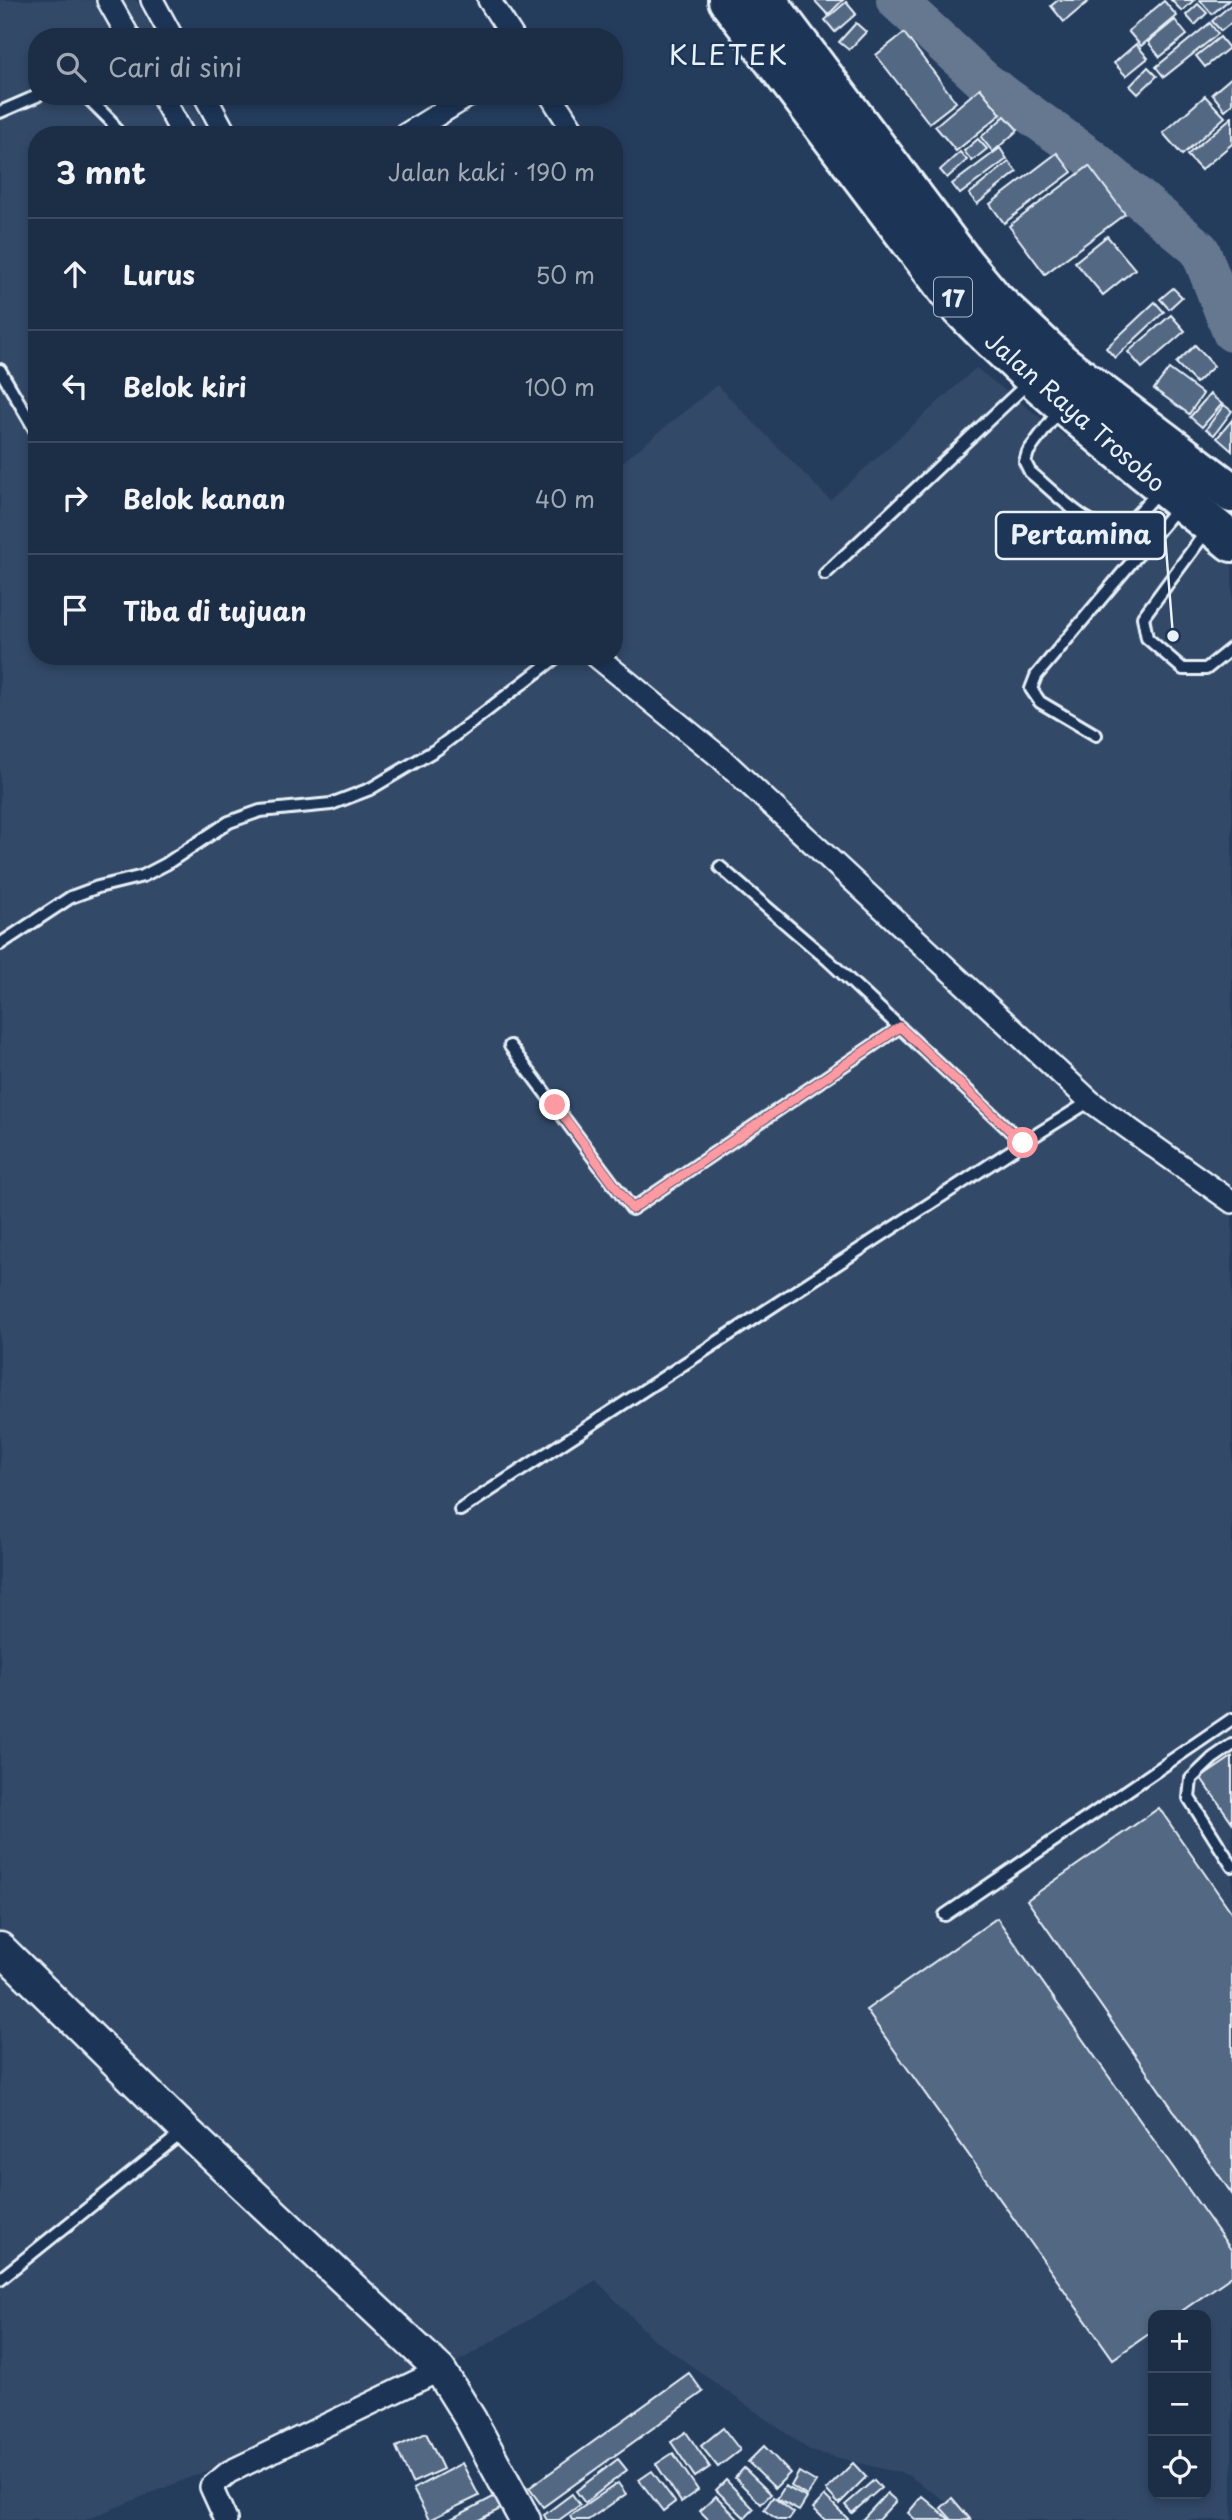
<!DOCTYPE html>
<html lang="id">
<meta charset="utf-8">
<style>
:root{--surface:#1c2e46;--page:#293a51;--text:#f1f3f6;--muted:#a0a8b3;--line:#3a4a5f}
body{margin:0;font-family:"Playpen Sans",sans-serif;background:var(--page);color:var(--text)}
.controls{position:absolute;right:21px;bottom:21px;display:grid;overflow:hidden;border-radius:14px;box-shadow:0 4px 10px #0003}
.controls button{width:63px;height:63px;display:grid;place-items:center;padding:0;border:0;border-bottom:2px solid var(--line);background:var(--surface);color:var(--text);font:35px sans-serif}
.stop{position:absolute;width:21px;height:21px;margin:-16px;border:5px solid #ff9aa2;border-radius:50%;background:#fff}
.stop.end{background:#ff9aa2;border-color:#fff;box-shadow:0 2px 7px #0008}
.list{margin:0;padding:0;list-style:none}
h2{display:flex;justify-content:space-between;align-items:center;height:91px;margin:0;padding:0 28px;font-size:30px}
h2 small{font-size:23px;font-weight:400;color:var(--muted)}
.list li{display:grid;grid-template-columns:46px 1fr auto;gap:21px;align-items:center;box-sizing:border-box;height:112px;padding:0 28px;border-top:2px solid var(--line)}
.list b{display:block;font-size:26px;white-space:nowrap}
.list em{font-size:23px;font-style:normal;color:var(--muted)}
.icon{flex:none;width:38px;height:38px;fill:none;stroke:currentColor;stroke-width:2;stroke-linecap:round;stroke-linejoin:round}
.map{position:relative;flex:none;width:1232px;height:2520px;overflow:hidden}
.search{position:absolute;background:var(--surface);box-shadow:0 4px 10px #0003;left:28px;top:28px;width:595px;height:77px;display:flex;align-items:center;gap:18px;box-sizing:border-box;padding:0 24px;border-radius:28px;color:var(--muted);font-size:26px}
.panel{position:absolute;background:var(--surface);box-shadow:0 4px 10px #0003;left:28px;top:126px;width:595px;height:539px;border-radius:28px}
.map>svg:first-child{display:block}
</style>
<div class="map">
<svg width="1232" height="2520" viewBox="0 0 1232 2520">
<rect width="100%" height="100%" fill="#253d5d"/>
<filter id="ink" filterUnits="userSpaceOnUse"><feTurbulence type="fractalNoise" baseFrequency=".0143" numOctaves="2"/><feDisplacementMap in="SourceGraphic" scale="14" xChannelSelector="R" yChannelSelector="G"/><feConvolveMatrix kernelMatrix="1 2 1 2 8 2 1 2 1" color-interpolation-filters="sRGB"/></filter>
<g filter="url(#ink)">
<path fill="#334a68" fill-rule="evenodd" d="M0 0H136L156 37H37V96H188L209 135H37V656H614V469L717 385 830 500 976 368 1232 565V2520H973L908 2475 811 2451 651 2337 596 2280 422 2383 85 2520H0ZM1153 2315H1206V2494H1153Z"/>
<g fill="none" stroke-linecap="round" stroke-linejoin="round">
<path stroke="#657890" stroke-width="40" d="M896 0 984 81 1091 158 1200 250 1232 332"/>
</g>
<g fill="#536782" stroke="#e8f1f8" stroke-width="2">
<path d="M814 0H843L828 15Z"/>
<path d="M1058 0H1090L1064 22 1051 6Z"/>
<path d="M1171 0H1194L1182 11Z"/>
<path d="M1200 0H1229L1212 14Z"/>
<path d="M1164 1 1177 16 1141 46 1128 31Z"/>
<path d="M846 2 856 14 835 32 825 20Z"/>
<path d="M1198 4 1207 13 1195 25 1186 15Z"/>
<path d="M1232 4V22L1221 31 1212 21Z"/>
<path d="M1175 20 1187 35 1160 57 1148 42Z"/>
<path d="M856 23 866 32 849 50 839 42Z"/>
<path d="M1210 23 1218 34 1164 77 1156 67Z"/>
<path d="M904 33 956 102 929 123 876 55Z"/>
<path d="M1220 37 1229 48 1205 67 1196 56Z"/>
<path d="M1136 44 1148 58 1126 76 1114 63Z"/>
<path d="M1148 67 1157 76 1138 94 1130 86Z"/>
<path d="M1232 77V104L1225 110 1212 94Z"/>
<path d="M980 88 1001 114 956 151 935 126Z"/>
<path d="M1205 96 1225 117 1182 155 1163 133Z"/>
<path d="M1005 116 1018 130 993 152 981 137Z"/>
<path d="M1232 117V144L1201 170 1187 155Z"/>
<path d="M978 139 987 149 972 161 964 151Z"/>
<path d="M1000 148 1007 159 960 194 952 184Z"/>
<path d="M960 152 967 160 947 178 940 170Z"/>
<path d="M1057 153 1072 172 1004 223 990 204Z"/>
<path d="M1009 162 1017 172 977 204 969 194Z"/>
<path d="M1089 166 1125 214 1045 274 1009 226Z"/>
<path d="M1107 236 1135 269 1103 295 1075 262Z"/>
<path d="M1173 288 1182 297 1169 309 1160 299Z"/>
<path d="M1155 302 1164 312 1115 358 1106 348Z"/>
<path d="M1171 315 1185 331 1142 368 1128 352Z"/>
<path d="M1195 345 1214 366 1196 383 1176 363Z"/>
<path d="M1169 369 1203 394 1189 414 1154 389Z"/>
<path d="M1210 394 1222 404 1202 427 1190 417Z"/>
<path d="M1224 405 1232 411 1214 435 1206 429Z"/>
<path d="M1232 420V451L1217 438Z"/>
<path d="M1232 1757V1822L1201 1778Z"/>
<path d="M1159 1808 1232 1913V2194L1027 1900Z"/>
<path d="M997 1918 1232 2251V2276L1176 2315H1153V2331L1113 2359 866 2010Z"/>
<path d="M689 2373 703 2392 543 2507 529 2488Z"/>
<path d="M723 2428 740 2450 718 2467 701 2446Z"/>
<path d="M686 2432 710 2467 695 2477 671 2442Z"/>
<path d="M426 2433 443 2469 412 2483 396 2447Z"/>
<path d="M764 2446 790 2473 775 2488 748 2462Z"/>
<path d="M673 2453 698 2490 681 2502 656 2464Z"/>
<path d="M618 2459 627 2470 585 2503 576 2491Z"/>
<path d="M462 2463 479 2496 429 2520 413 2489Z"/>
<path d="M853 2463 866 2477 839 2504 826 2490Z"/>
<path d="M744 2468 771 2494 761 2504 735 2478Z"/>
<path d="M652 2471 675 2502 663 2511 639 2480Z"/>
<path d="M799 2472 816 2482 807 2496 791 2486Z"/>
<path d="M726 2480 754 2509 745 2518 716 2490Z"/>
<path d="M874 2480 881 2488 852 2513 845 2505Z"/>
<path d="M618 2483 626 2494 588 2520H572L570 2516Z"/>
<path d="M785 2486 807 2498 799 2511 777 2499Z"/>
<path d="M887 2493 896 2501 878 2520H862Z"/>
<path d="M572 2494 580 2505 559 2520H547L544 2515Z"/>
<path d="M497 2495 504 2507 479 2520H449Z"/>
<path d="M716 2496 739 2520H709L700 2511Z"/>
<path d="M825 2496 849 2520H825L813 2508Z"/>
<path d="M922 2496 950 2520H916L908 2513Z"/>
<path d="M773 2497 794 2513 789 2520H778L764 2510Z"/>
<path d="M952 2498 971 2520H952L941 2508Z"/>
</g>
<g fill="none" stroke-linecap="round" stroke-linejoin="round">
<g stroke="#e8f1f8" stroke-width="16">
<g id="lane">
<path d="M86 96 111 121 119 135"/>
<path d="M0 112 37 96"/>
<path d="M0 370 37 433"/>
<path d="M1060 409 1028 452 1025 462 1030 472C1050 488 1096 538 1122 527 1132 522 1149 501 1158 492"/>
<path d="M1208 529 1143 617 1147 638 1183 669H1206L1232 648"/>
<path d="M825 574 1029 382"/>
<path d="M1096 735 1040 702 1031 689 1036 676 1178 507"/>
<path d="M720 867 828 960 1023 1143 1090 1101"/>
<path d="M0 944 71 897 98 887 143 876 166 864 229 822 260 811 331 804 370 789 437 749 558 656"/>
<path d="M510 1046 632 1209 900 1027"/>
<path d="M460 1510 1023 1143"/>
<path d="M1232 1745 1213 1758 1191 1779 1189 1798 1232 1866"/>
<path d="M945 1915 1232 1719"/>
<path d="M0 2279 183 2132"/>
</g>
</g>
<g stroke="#e8f1f8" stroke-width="26">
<g id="street">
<path d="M108 0 129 37"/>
<path d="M152 0 172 37"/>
<path d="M489 0 513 37"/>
<path d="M162 96 183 135"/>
<path d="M205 96 226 135"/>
<path d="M551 96 576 135"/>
<path d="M405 135 468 96"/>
<path d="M596 656 721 758 1090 1101 1232 1202"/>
<path d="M226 2520 211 2487 229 2472 440 2370"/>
</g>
</g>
<g stroke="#e8f1f8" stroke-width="35">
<path id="secondary" d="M0 1948 185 2130 440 2370 471 2420 525 2520"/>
</g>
<g stroke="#e8f1f8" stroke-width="44">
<g id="highway">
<path d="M728 0 962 309C1045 395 1140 467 1232 542"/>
<path d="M766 0 964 264 994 300 1062 364 1232 493"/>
</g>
</g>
<use href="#lane" stroke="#1d3557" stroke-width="10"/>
<use href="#street" stroke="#1d3557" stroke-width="21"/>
<use href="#secondary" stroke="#1d3557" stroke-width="30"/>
<use href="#highway" stroke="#1d3557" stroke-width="38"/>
</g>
</g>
<g fill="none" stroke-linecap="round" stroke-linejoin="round" filter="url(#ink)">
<path stroke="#ff9aa2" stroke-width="9" d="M555 1105 632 1209 900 1027 1023 1143"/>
</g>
<g text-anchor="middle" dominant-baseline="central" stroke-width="5" stroke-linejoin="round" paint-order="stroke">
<rect fill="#1d3557" stroke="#abb9c8" stroke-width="2" x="934" y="277.5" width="38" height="39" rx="5"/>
<g font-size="23" font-weight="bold" fill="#e8f1f8">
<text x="953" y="297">17</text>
</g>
<g font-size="24" fill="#e8f1f8" stroke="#1d3557">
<text transform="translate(1076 411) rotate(41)">Jalan Raya Trosobo</text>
</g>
<g font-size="28" letter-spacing="2" fill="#e8f1f8" stroke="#1d3557">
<text x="729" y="53">KLETEK</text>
</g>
</g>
<path fill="none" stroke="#e8f1f8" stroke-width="2.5" d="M1173 636L1165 535"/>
<circle fill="#e8f1f8" stroke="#1d3557" stroke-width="2.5" cx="1173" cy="636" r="7"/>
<rect fill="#1d3557" stroke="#e8f1f8" stroke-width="2.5" x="996" y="512" width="169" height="47" rx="7"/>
<g font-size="26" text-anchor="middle" font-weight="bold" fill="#e8f1f8">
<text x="1081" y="544">Pertamina</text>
</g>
</svg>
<div class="controls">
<button>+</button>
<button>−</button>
<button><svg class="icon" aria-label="locate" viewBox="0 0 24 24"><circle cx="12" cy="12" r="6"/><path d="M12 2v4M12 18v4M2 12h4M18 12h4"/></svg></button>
</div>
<div class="stop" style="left:1023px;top:1143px"></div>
<div class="stop end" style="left:555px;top:1105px"></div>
<div class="search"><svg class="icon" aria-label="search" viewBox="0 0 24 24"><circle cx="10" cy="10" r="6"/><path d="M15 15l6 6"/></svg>Cari di sini</div>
<section class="panel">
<h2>3 mnt<small>Jalan kaki · 190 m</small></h2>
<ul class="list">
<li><svg class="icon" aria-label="ahead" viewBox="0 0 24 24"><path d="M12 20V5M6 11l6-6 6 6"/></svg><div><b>Lurus</b></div><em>50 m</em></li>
<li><svg class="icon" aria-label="left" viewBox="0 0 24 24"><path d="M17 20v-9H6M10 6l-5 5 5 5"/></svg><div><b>Belok kiri</b></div><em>100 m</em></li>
<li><svg class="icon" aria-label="right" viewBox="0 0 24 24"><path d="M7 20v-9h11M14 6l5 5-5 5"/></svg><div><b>Belok kanan</b></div><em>40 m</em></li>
<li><svg class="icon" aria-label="arrive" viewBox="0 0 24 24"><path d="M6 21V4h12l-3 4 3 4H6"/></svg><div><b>Tiba di tujuan</b></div></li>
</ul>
</section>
</div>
